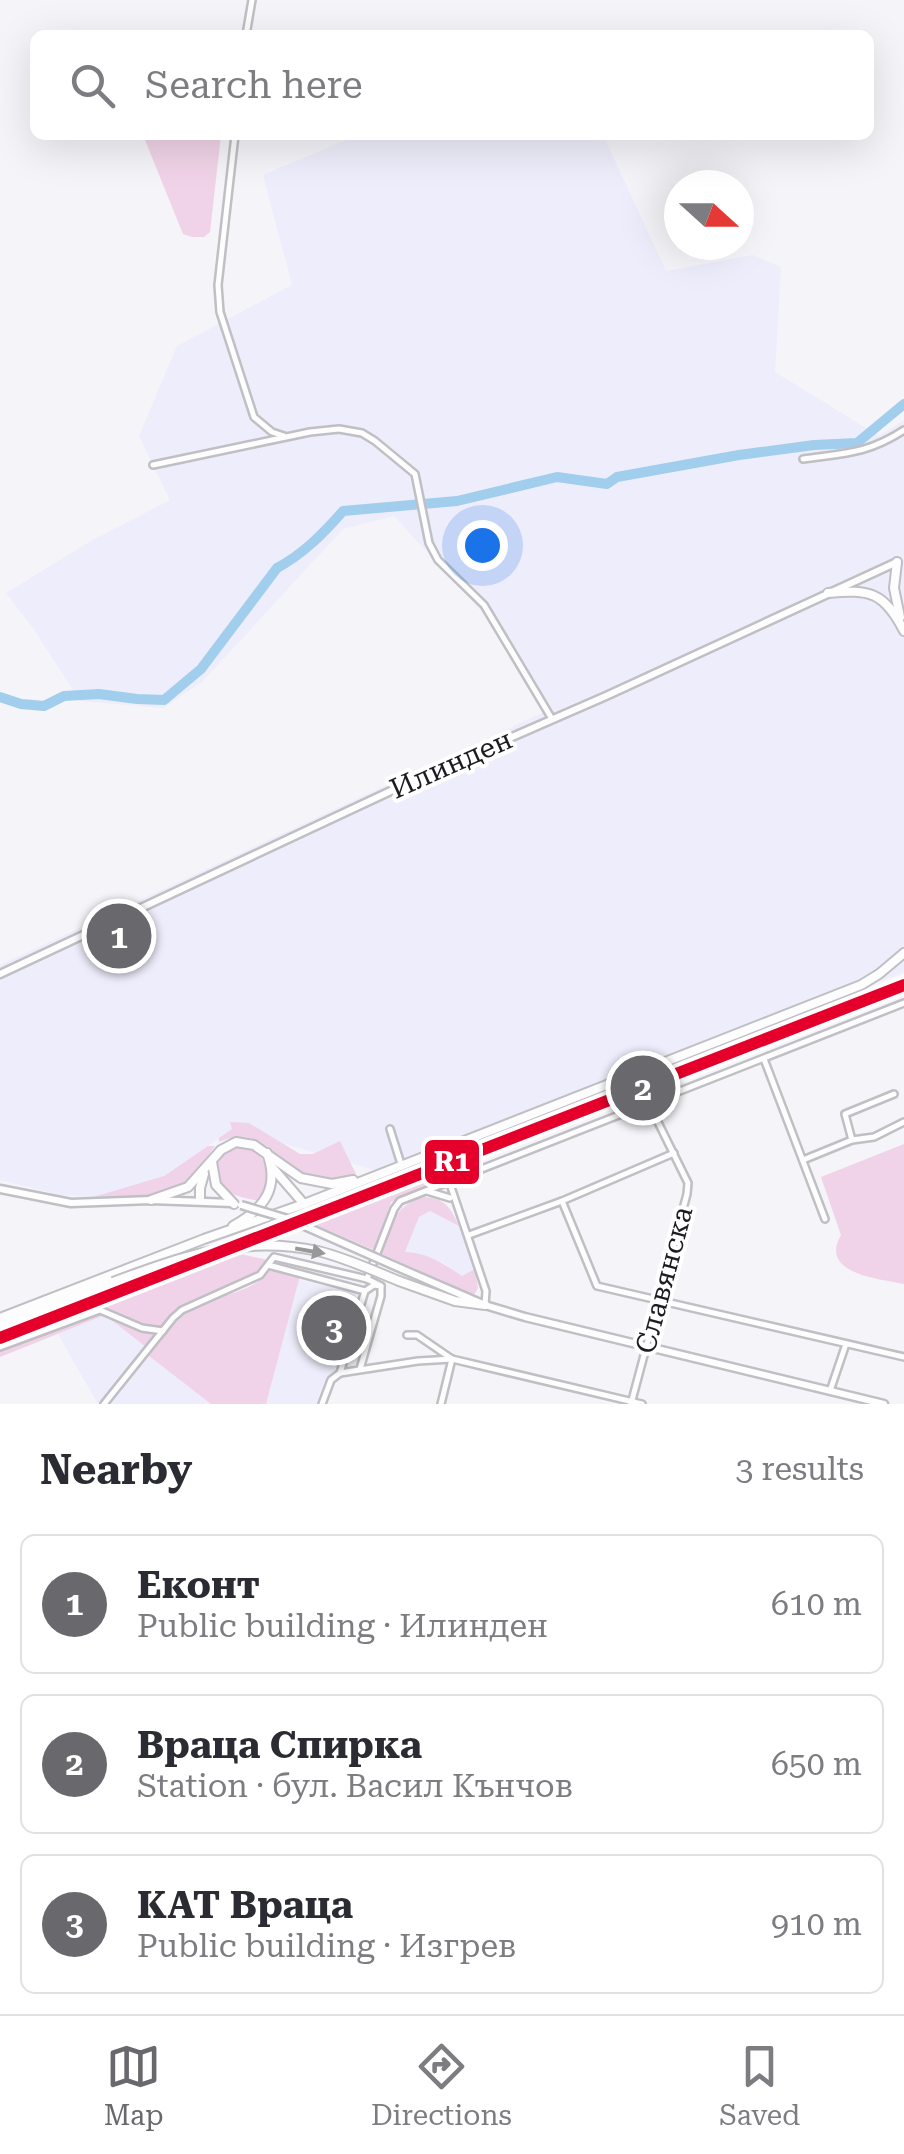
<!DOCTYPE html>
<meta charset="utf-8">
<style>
:root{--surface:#fff;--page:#f7f7f7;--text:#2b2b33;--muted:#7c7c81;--line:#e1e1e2;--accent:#68686d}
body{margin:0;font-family:"Roboto Serif",serif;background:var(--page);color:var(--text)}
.compass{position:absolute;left:664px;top:170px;width:90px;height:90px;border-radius:50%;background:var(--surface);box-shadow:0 10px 40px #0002;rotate:111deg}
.you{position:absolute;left:482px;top:545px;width:35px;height:35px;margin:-25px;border:8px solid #fff;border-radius:50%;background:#1a73e8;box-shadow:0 0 0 15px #1a73e833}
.badge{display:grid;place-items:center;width:65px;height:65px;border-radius:50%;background:var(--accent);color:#fff;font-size:32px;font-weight:700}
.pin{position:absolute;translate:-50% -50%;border:5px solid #fff;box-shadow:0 2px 10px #0006}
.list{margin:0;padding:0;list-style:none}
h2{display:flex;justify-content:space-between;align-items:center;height:130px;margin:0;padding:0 40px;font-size:42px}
h2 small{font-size:32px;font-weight:400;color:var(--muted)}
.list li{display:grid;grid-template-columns:65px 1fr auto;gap:30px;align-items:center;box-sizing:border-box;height:140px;margin:0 20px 20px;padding:0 20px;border:2px solid var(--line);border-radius:15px}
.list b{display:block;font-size:38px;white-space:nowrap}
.list p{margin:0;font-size:32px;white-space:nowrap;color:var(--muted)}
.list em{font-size:32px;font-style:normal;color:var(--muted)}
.icon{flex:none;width:55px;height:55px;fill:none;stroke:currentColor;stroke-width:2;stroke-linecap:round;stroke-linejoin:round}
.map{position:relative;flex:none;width:904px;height:1404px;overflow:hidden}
.search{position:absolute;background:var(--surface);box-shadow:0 10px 40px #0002;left:30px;right:30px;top:30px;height:110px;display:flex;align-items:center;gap:25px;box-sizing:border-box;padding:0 35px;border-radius:15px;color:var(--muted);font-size:38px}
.sheet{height:610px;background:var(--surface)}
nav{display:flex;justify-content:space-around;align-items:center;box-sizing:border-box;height:140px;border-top:2px solid var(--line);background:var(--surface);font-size:28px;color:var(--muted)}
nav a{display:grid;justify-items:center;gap:5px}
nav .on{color:var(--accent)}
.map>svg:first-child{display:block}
</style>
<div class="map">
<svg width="904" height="1404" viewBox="0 0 904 1404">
<rect width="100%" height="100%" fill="#f4f4f9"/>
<g fill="#eeedfb">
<path d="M358 135H603L666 271 753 255 781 267 775 372 879 436 904 420V972L395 1176 233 1129 164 1176 93 1197 61 1195 0 1180V965L544 712 482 612 394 516 343 529 202 682 163 708 80 701 35 631 6 593 91 541 170 500 139 436 177 346 292 285 263 175Z"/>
<path d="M430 1211 459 1226 475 1269 462 1276 443 1263 405 1253 419 1217Z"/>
<path d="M299 1280 356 1293 338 1365 323 1385 316 1404H266Z"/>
<path d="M106 1315 146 1347 98 1404 58 1334Z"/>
<path d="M149 1356 211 1404H110Z"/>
</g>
<g fill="#f0d3e8">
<path d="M143 135H221L210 232 204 237H192L183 234Z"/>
<path d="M230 1122 249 1123 300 1154H313L340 1141 356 1174C282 1202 279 1116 219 1142V1138L232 1129Z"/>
<path d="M904 1144V1284C881 1279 818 1274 841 1235L821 1177Z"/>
<path d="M208 1146H215C206 1158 197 1173 185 1182 161 1200 121 1196 93 1197L164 1176Z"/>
<path d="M242 1146C270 1153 273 1180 258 1201 247 1198 234 1197 225 1189 207 1172 219 1148 242 1146Z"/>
<path d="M455 1163 458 1174 391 1202 374 1250 306 1221Z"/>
<path d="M423 1197C444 1197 451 1208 459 1226L430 1211 419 1217 405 1252C426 1252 444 1264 462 1276L475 1269 478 1288 474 1295 382 1254 381 1251C392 1224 393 1207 423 1197Z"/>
<path d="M236 1253 268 1260 261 1271 178 1309 146 1347 105 1315 0 1357V1342L219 1257Z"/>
<path d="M271 1269 300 1276 266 1404H211L149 1356C160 1342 172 1324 186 1313 210 1294 253 1296 271 1269Z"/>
</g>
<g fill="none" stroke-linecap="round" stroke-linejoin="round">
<path stroke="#a1ceec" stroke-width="10" d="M0 697 21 704 44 706 64 696 99 694 137 699 164 700 201 669 277 568C303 554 323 534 343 511L457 501 557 477 607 484 617 477 739 455 814 445 857 443 904 404"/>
<g stroke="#bfbfc4" stroke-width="10">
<g id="minor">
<path d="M246 35 252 0"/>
<path d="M235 135 218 285 220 312 254 417 272 432 284 436"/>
<path d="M803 459C845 453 867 454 904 430"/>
<path d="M153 465 310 432 339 429 362 433 375 441 415 474 429 543 438 560 484 605 552 719"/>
<path d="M764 1059 825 1219"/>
<path d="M390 1129 401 1164"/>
<path d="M852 1140 845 1114 894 1094"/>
<path d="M674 1153 562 1201 597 1286 904 1357"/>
<path d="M803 1160 852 1140 874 1137 904 1122"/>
<path d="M449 1181 486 1291 485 1305"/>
<path d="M427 1191 450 1198"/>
<path d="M469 1235 562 1201"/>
<path d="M268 1265 365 1291"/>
<path d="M407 1335H417L452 1359 441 1404"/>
<path d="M0 1347 100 1310 142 1328 163 1331"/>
<path d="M360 1369 381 1296V1286L367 1279"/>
<path d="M340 1373 418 1361 452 1359 642 1404"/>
<path d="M830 1391 846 1344"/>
<path d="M104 1404 173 1318 182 1310 260 1275 274 1257 367 1279 394 1209 400 1201 904 1003"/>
<path d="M322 1404 331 1380 340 1373 365 1291 374 1285 381 1286"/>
<path d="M631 1404 687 1194 688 1183 649 1104"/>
</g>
</g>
<g stroke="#bfbfc4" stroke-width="11">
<g id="tertiary">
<path d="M0 974 427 774 606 696 897 562"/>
<path d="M0 1189 71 1203 151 1200 232 1203"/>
<path d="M402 1269 485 1305 525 1317 884 1404"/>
</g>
</g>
<g stroke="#bfbfc4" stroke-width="12">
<g id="primary">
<path d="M897 562 894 588 900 617"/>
<path d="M828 593C870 589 884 592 904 631"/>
<path d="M212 1162 216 1185 234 1204"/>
<path d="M271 1166 304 1204"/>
<path d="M151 1200 188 1187 221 1150 236 1142 254 1145 301 1178 332 1184 353 1180"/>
<path d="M200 1200V1188L204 1174"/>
<path d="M233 1226C264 1209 280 1188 267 1153"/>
<path d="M399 1281 455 1301 485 1305"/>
<path d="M0 1318 204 1239 304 1204 861 985 879 974 904 953"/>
<path d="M0 1326 113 1282"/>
</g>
</g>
<use href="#minor" stroke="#fdfdfe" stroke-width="5"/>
<use href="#tertiary" stroke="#fdfdfe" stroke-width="6"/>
<use href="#primary" stroke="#fdfdfe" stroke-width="8"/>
<g stroke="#bfbfc4" stroke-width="11" stroke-linecap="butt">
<path id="tertiary-bridge" d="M241 1205 291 1220 402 1269"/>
</g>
<g stroke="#bfbfc4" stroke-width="12" stroke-linecap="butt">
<path id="primary-bridge" d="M113 1282C182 1256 243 1235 318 1251 346 1258 372 1270 399 1281"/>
</g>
<use href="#tertiary-bridge" stroke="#fdfdfe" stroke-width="6"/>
<use href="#primary-bridge" stroke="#fdfdfe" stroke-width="8"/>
<g stroke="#fff" stroke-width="20">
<path id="rail-1" d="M0 1338 904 985"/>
</g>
<use href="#rail-1" stroke="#e4002b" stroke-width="12"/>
</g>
<defs><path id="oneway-solid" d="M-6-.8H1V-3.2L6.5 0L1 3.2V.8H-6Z" transform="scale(2.5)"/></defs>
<use fill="#98989b" href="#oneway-solid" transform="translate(310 1251) rotate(10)"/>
<g text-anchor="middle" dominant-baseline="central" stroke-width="8" stroke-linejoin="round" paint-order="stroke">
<g font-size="28" fill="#1c1c22" stroke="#fff">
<text transform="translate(451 764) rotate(-24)">Илинден</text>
<text transform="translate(664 1280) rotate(-75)">Славянска</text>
</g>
</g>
<rect stroke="#fff" stroke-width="4" x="423" y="1138" width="58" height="48" rx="10" fill="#e4002b"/>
<g font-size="28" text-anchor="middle" font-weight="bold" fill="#fff">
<text x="452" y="1171">R1</text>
</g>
</svg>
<svg class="compass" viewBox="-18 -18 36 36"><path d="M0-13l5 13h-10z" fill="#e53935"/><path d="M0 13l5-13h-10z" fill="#7c7c81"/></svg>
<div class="you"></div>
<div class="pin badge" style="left:119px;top:936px">1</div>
<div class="pin badge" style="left:643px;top:1088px">2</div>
<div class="pin badge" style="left:334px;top:1328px">3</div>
<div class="search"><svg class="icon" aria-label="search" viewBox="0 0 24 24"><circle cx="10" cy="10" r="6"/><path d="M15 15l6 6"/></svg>Search here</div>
</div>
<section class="sheet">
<h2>Nearby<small>3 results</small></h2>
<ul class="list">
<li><span class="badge">1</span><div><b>Еконт</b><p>Public building · Илинден</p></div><em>610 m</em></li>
<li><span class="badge">2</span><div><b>Враца Спирка</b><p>Station · бул. Васил Кънчов</p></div><em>650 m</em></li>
<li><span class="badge">3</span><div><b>КАТ Враца</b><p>Public building · Изгрев</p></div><em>910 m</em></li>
</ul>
</section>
<nav>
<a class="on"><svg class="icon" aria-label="map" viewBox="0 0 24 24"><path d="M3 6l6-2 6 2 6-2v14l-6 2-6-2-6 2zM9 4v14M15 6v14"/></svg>Map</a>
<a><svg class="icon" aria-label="directions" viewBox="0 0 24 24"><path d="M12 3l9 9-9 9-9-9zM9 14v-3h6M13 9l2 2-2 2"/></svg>Directions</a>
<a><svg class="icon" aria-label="saved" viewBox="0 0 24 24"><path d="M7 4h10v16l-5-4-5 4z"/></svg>Saved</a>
</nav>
